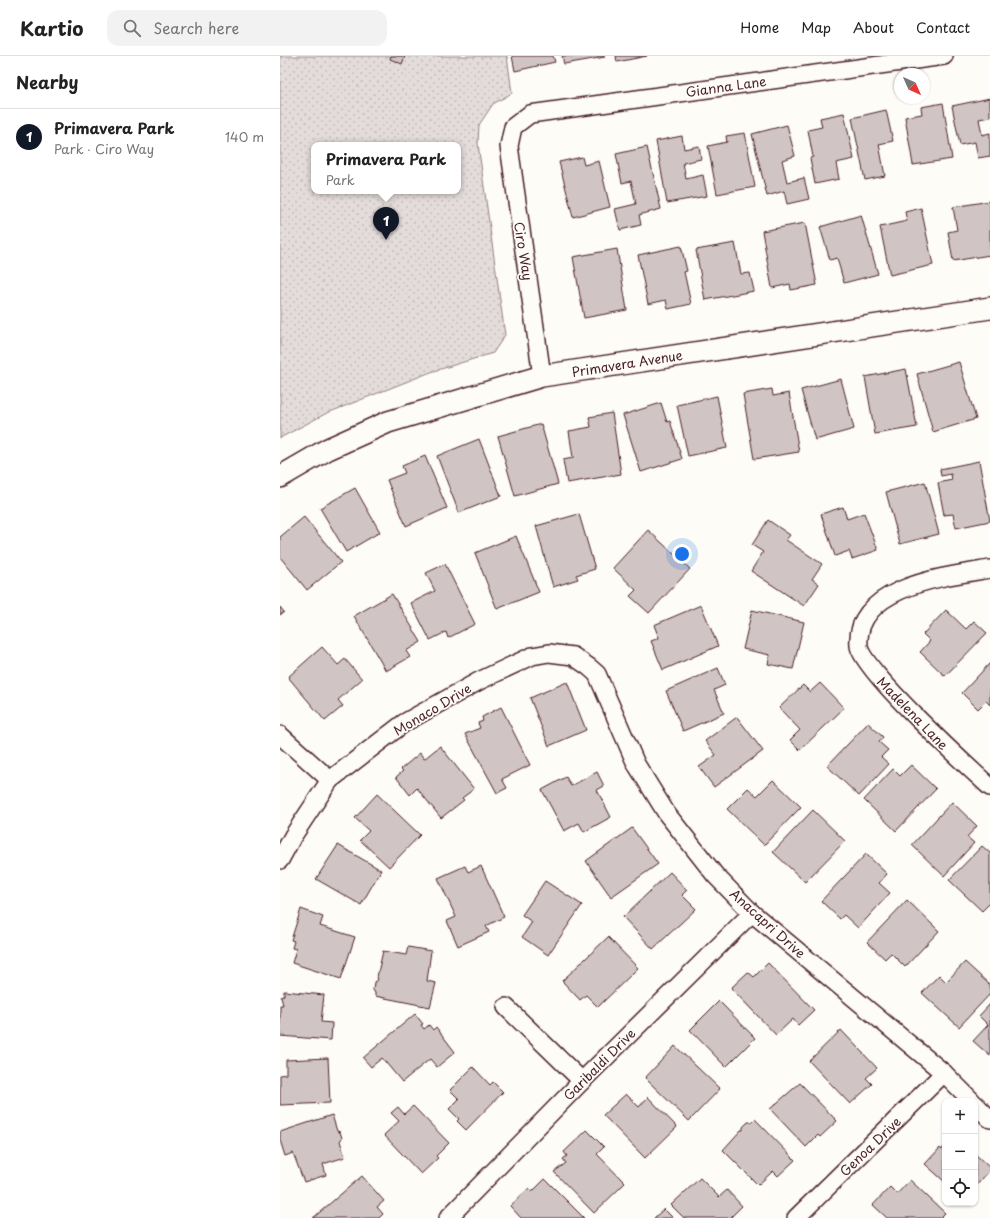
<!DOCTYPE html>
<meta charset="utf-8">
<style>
:root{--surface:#fff;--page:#f2f2f2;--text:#222;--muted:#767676;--line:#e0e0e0;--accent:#111827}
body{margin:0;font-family:"Playpen Sans",sans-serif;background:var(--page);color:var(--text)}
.controls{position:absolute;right:12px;bottom:12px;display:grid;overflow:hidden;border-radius:8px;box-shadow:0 1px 3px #0004}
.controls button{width:36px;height:36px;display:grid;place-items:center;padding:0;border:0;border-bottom:1px solid var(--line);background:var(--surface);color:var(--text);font:20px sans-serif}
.compass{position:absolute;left:614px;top:12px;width:36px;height:36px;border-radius:50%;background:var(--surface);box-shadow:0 1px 3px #0004;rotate:135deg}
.you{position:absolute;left:402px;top:498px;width:14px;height:14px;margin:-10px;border:3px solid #fff;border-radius:50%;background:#1a73e8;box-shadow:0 0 0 6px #1a73e833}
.badge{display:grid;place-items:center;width:26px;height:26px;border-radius:50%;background:var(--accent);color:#fff;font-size:13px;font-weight:700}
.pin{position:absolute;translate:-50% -33px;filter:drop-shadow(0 1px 2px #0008)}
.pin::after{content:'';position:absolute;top:21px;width:14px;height:12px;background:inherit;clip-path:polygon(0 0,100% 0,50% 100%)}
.popup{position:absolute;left:31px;top:86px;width:150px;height:52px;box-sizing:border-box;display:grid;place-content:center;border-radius:8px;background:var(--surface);filter:drop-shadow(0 1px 3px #0005);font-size:13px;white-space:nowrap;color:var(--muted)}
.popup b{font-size:15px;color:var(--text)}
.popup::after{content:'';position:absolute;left:50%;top:100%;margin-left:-8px;border:8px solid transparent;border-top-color:var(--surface)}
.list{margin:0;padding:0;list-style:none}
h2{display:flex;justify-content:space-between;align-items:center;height:52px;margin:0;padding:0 16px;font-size:17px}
h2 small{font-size:13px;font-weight:400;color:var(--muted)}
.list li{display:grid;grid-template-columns:26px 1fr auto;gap:12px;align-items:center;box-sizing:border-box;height:56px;padding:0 16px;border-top:1px solid var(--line)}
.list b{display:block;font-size:15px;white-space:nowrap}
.list p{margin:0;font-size:13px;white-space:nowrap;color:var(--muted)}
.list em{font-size:13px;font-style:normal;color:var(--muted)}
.icon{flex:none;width:22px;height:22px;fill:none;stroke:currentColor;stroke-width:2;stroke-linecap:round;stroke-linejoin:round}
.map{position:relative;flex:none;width:710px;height:1162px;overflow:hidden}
header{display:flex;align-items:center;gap:24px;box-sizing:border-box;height:56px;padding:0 20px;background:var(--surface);border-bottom:1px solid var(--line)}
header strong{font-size:19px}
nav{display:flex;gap:22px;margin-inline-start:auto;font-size:14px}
.search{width:280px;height:36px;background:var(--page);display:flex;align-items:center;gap:10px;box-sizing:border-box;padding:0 14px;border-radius:12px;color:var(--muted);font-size:15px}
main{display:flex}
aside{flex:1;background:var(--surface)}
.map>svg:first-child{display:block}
</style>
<header>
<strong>Kartio</strong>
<div class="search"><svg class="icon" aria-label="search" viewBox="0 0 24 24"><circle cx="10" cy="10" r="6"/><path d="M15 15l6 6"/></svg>Search here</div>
<nav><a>Home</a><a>Map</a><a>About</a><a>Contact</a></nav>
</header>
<main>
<aside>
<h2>Nearby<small></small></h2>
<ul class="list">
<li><span class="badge">1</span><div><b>Primavera Park</b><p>Park · Ciro Way</p></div><em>140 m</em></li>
</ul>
</aside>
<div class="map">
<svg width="710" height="1162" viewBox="0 0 710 1162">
<defs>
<pattern id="park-dots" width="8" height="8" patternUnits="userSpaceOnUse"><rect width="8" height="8" fill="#e3dcda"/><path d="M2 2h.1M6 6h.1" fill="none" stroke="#c4bcbb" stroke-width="1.8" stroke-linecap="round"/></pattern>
</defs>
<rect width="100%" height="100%" fill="#fdfcf7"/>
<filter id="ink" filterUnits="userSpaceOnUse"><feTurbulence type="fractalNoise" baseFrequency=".025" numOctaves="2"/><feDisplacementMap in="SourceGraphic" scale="8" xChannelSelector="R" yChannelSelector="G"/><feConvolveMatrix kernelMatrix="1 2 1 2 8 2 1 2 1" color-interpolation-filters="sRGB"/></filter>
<g filter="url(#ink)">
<path fill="url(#park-dots)" stroke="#967e82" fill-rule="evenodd" d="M0 0H227L232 37 213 48 199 69 198 88 225 279 213 297 151 316 45 358 0 382ZM34 89H178V135H34Z"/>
<g fill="#d0c5c4" stroke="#4a1f2b">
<path d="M111 0H125L122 8 110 3Z"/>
<path d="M232 0H273L275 6 235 15Z"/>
<path d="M282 0H325V1L284 8Z"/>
<path d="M336 0H367L337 6Z"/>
<path d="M710 42V61L699 63 702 79 710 77V100L698 102 695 86 680 89 672 50Z"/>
<path d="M663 47 672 103 633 109 625 61 642 58 641 51Z"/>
<path d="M606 54 613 85 599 88 605 120 585 124 572 62Z"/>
<path d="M564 57 574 103 556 107 559 123 535 128 530 102 533 101 528 74 542 71 540 62Z"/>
<path d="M507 69 515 100 502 104 507 126 524 122 529 143 507 148 504 135 487 140 472 78Z"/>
<path d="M465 77 475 131 437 138 428 90 447 86 446 80Z"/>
<path d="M402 80 404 93 419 90 421 103 403 107 406 123 423 119 427 140 387 147 376 85Z"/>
<path d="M367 91 381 153 359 159 361 169 340 174 335 153 356 148 351 125 342 127 336 98Z"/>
<path d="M302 101 304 109 319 105 330 151 293 161 279 106Z"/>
<path d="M710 145V199L673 205 668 176 677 174 673 151Z"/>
<path d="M641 152 653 209 610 219 600 171 627 165 625 156Z"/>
<path d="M581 159 598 218 564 227 557 202 550 204 540 171Z"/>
<path d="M525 167 537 229 511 234 510 228 492 232 482 175Z"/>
<path d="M455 187 461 218 470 217 474 235 425 244 416 194Z"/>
<path d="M401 190 407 215 404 216 411 248 388 253 386 244 368 248 358 199Z"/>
<path d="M337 193 347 254 304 262 293 201Z"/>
<path d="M679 306 696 363 653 376 637 318Z"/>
<path d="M626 313 637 371 595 378 585 321Z"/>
<path d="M561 323 574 373 535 384 521 334Z"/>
<path d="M492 333 493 340 509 337 519 396 474 403 463 338Z"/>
<path d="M437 340 447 392 408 400 397 349Z"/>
<path d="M381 347 387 366 390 365 402 403 361 416 343 359Z"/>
<path d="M332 357 341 418 287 427 283 404 293 402 289 375 311 371 309 361Z"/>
<path d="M261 368 278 428 235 440 218 380Z"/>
<path d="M199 383 221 440 179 457 157 400Z"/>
<path d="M145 400 167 452 126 470 107 424 125 417 122 410Z"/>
<path d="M699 405 710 465 676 472 673 458 664 459 658 427 672 424 671 418 661 420 660 413Z"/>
<path d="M645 426 659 478 620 488 606 436Z"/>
<path d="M75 432 100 476 66 496 40 452Z"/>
<path d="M563 451 567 463 584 457 598 494 572 503 569 495 555 500 541 458Z"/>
<path d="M299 458 315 513 296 519 298 523 273 531 256 470Z"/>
<path d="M24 461 61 506 27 534 0 501V481Z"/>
<path d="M488 464 510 479 506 484 542 508 532 523 539 528 524 550 471 515 483 496 472 489Z"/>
<path d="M368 474 410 513 369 557 350 540 356 534 333 512Z"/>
<path d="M236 480 259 536 217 553 195 497Z"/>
<path d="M165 508 195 568 168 582 166 576 150 584 131 547 155 535 146 517Z"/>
<path d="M112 538 141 586 126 595 130 601 106 615 74 560Z"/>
<path d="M421 549 438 590 383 614 371 585 379 582 374 569Z"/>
<path d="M0 551 4 556 0 559Z"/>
<path d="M472 554 524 566 513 613 488 608 490 599 463 593Z"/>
<path d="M666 554 686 573 694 565 707 577 665 620 640 596 650 585 643 578Z"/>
<path d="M42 591 58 609 65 603 82 623 58 644 63 650 45 665 8 621Z"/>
<path d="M710 607V649L706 645 698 653 682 637Z"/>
<path d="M438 612 445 629 434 634 444 657 403 675 386 635Z"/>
<path d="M287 626 306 674 269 690 250 642Z"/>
<path d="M540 627 564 652 520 694 510 684 520 674 499 652 523 629 530 636Z"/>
<path d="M221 651 250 709 222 723 227 732 217 737 185 678 200 672 198 667 203 665 202 661Z"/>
<path d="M457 661 483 695 434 731 419 711 436 699 425 685Z"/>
<path d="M588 667 603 681 599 686 608 694 601 701 609 708 579 740 547 710Z"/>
<path d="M160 690 194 733 182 742 184 744 161 762 137 732 130 739 116 721 123 715 121 713 140 697 144 703Z"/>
<path d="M631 709 656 733 616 775 584 744 613 713 620 720Z"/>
<path d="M317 716 324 730 317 734 331 761 304 776 299 767 284 775 262 734 286 721 291 730Z"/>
<path d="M493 724 521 751 484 789 447 753 468 732 477 740Z"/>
<path d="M97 738 140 779 109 811 80 784 89 775 75 762Z"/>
<path d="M672 746 697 770 687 781 694 787 664 820 632 789Z"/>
<path d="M533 754 565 785 525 826 493 796Z"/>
<path d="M352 772 378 808 331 841 306 805Z"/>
<path d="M58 789 101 814 81 849 36 823Z"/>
<path d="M702 790 710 797V847L702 855 669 824Z"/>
<path d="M586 798 607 818 599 827 610 837 578 872 564 859 560 863 541 845Z"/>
<path d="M185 810 188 816 201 810 224 861 206 870 209 876 178 890 167 865 176 861 158 822Z"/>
<path d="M390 816 407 834 402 839 416 853 373 893 343 861Z"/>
<path d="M265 825 302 849 268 899 242 881 252 866 242 859Z"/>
<path d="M627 844 659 875 625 911 611 897 605 903 587 886Z"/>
<path d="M21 853 43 861 40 870 75 881 61 923 12 907 16 893 12 892 14 885 11 884Z"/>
<path d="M328 881 358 912 318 951 306 939 300 944 282 925Z"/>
<path d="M128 891 151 895 147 925 156 927 150 951 95 940V937L93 934 94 926 98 924 97 921 103 895 126 899Z"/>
<path d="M685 906 710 929V938L679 971 642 937 659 919 666 926Z"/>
<path d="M488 907 534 954 518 969 513 963 496 979 451 932 468 916 474 921Z"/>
<path d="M4 935 44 939 41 966 52 967 51 984 0 980V949H3L1 941 4 939Z"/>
<path d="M439 945 475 982 446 1011 410 974Z"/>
<path d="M710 948V1000L693 985 708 969 699 960Z"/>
<path d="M135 958 143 968 141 969 144 973 149 969 153 974 156 971 175 996 157 1011 150 1003 122 1026 102 1002 91 1011 83 1002Z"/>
<path d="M561 974 597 1012 586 1022 592 1028 570 1048 529 1005Z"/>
<path d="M395 990 440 1033 409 1065 365 1022Z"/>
<path d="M48 1002 50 1047 0 1049V1019L6 1018V1004Z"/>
<path d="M193 1011 210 1029 213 1026 223 1036 186 1074 177 1065 179 1063 169 1053 179 1043 170 1034Z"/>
<path d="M520 1027 557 1065 540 1081 538 1079 526 1091 490 1053Z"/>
<path d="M346 1038 359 1051 368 1041 397 1071 365 1102 323 1059Z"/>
<path d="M133 1050 169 1087 156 1100 158 1102 141 1118 104 1079 119 1065 111 1057 118 1051 124 1058Z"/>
<path d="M52 1059 57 1075 60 1076 62 1082 60 1085 65 1101 43 1108 46 1119 24 1126 13 1097 5 1100 0 1084V1076Z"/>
<path d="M475 1063 515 1104 498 1120 493 1115 478 1129 443 1094 461 1074H463V1071L468 1066H472Z"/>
<path d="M307 1074 324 1091 317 1098 345 1127 314 1157 274 1116 286 1107 283 1103 287 1100 284 1096Z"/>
<path d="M665 1089V1126L645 1108 660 1092 662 1094Z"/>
<path d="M695 1098 710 1112V1114L695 1131Z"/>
<path d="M82 1120 104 1145 97 1151 103 1158 99 1162H33Z"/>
<path d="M420 1122 439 1141 447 1134 462 1150 450 1162H404L391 1149Z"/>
<path d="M265 1123 304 1162H241L230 1150 249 1132 252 1136Z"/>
<path d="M630 1124 665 1157 660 1162H607L593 1149 610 1131 617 1138Z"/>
<path d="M384 1153 393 1162H374Z"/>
</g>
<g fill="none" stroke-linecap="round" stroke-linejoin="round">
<g stroke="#4a1f2b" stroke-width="20">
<g id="minor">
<path d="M262 320 229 90 233 71 250 58 664 0"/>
<path d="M710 513C668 520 574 530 579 590 581 613 688 711 710 731"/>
<path d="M0 679 50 724"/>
<path d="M0 804 13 780 50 724 124 667 199 625 252 600 269 597 293 600 309 611 317 618 356 708 387 758 435 819 472 857 664 1017 692 1045"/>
<path d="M226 951 302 1025"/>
<path d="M695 1048 710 1063"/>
<path d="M168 1162 302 1025 472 857"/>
<path d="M516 1162 664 1017"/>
</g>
</g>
<g stroke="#4a1f2b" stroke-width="24">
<path id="tertiary" d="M0 421 48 393 108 366 262 320 710 252"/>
</g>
<use href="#minor" stroke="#fdfcf7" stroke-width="17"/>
<use href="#tertiary" stroke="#fdfcf7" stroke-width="21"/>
</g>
</g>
<g text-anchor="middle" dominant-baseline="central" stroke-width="3.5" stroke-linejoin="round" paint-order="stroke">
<g font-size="13" fill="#4a1f2b" stroke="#fdfcf7">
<text transform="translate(446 30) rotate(-8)">Gianna Lane</text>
<text transform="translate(244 195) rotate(81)">Ciro Way</text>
<text transform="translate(347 307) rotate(-9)">Primavera Avenue</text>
<text transform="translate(152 653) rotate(-31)">Monaco Drive</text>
<text transform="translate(633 657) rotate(46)">Madelena Lane</text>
<text transform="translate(488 867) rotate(42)">Anacapri Drive</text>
<text transform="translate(319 1008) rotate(-45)">Garibaldi Drive</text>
<text transform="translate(590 1090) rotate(-44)">Genoa Drive</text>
</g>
</g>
</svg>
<div class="controls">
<button>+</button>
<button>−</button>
<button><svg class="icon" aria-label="locate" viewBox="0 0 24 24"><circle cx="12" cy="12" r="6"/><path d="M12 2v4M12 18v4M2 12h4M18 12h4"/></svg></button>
</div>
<svg class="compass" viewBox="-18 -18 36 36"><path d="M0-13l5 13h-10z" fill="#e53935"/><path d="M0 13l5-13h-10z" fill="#767676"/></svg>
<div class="you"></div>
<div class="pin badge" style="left:106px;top:184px">1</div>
<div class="popup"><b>Primavera Park</b>Park</div>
</div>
</main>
